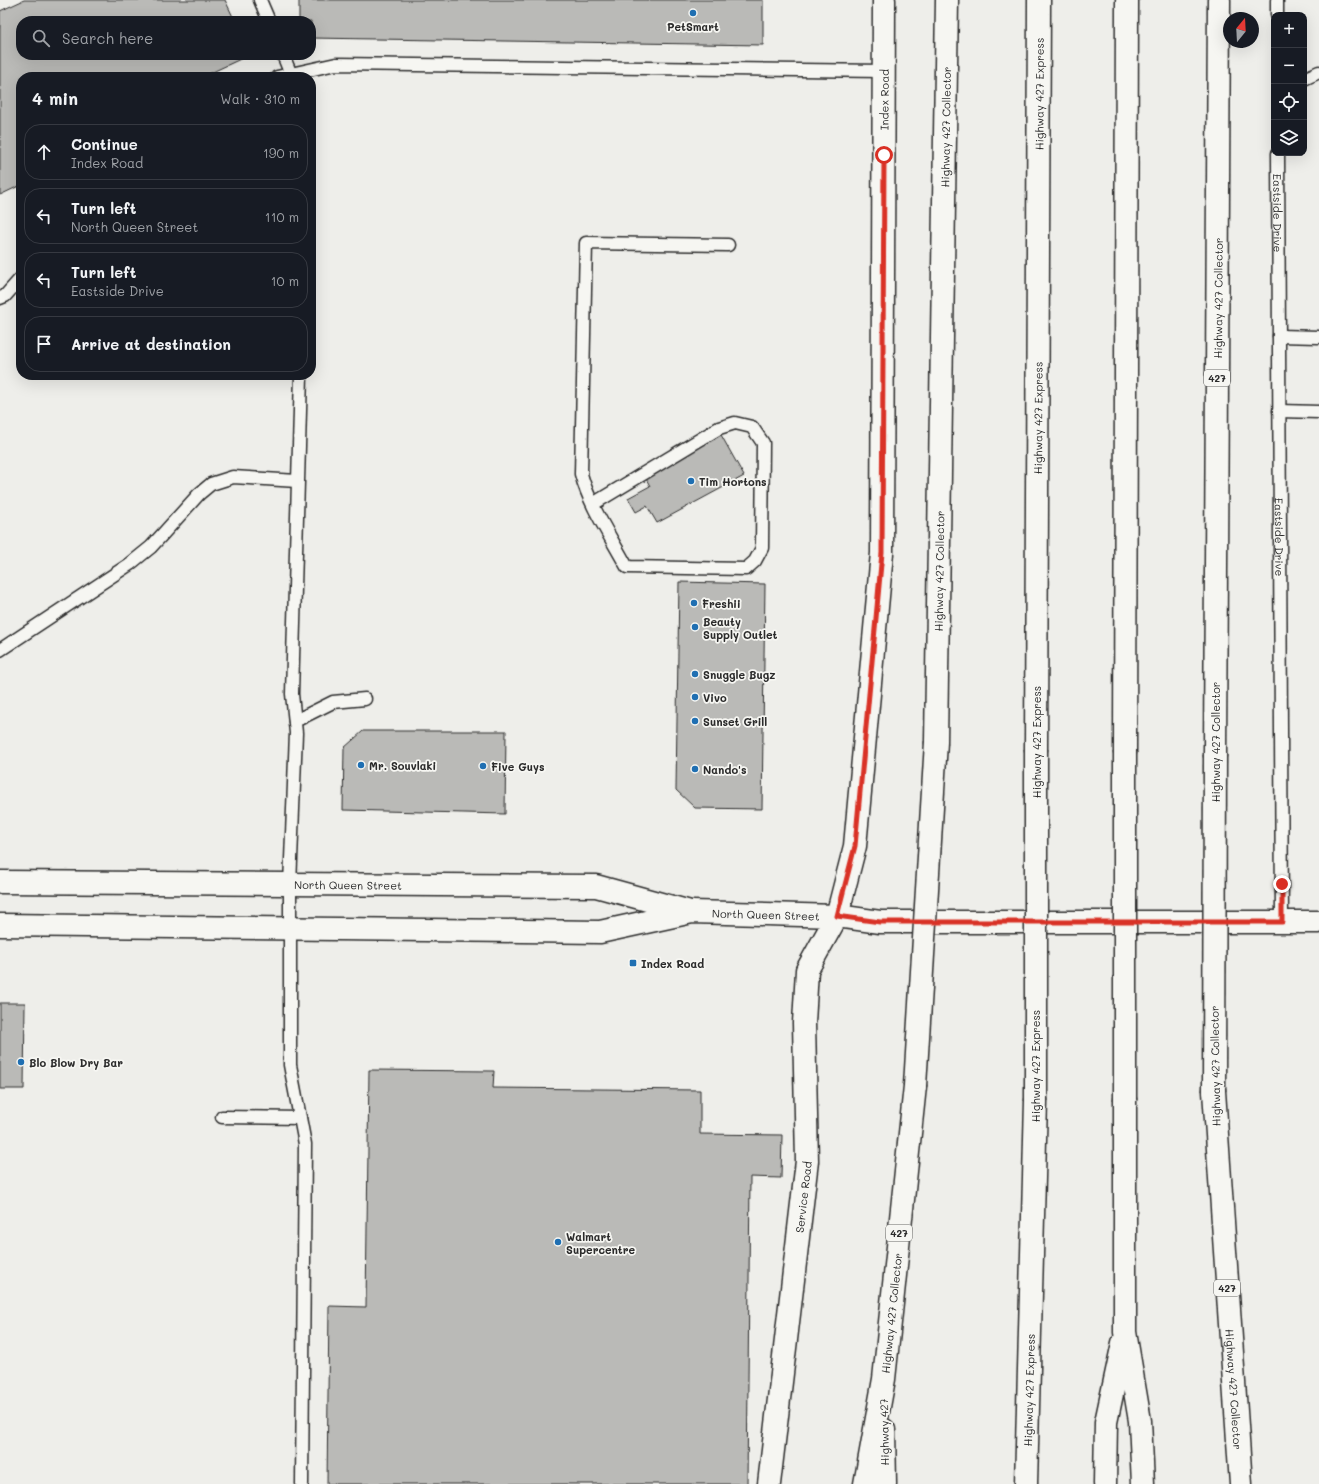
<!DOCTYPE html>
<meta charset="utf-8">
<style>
:root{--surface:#171b24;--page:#242831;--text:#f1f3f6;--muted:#9ea1a6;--line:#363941}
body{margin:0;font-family:Mali,sans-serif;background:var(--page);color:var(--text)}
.controls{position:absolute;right:12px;top:12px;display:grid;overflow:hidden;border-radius:8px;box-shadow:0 4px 16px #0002}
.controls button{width:36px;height:36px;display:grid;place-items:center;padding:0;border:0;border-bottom:1px solid var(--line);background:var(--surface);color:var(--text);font:20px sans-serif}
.compass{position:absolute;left:1223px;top:12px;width:36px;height:36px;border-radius:50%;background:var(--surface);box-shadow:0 4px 16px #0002;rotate:18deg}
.stop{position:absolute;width:12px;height:12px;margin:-9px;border:3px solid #d93025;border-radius:50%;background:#fff}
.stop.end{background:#d93025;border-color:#fff;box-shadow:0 1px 4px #0008}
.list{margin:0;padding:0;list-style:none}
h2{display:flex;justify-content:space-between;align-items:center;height:52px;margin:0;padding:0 16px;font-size:17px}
h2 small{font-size:13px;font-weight:400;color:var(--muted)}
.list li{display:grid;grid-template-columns:26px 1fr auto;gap:12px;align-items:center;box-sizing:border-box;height:56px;margin:0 8px 8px;padding:0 8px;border:1px solid var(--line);border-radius:16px}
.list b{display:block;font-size:15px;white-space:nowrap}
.list p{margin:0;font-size:13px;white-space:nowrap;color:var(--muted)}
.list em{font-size:13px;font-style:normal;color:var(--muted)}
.icon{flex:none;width:22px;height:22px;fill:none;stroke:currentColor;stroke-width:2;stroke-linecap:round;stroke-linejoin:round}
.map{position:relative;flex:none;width:1319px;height:1484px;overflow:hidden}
.search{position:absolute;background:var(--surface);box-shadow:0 4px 16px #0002;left:16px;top:16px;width:300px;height:44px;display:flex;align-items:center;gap:10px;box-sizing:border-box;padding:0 14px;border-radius:16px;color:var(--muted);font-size:15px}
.panel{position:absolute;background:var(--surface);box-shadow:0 4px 16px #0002;left:16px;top:72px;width:300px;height:308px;border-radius:16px}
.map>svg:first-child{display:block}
</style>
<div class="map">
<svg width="1319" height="1484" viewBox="0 0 1319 1484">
<rect width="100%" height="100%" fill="#eeeeea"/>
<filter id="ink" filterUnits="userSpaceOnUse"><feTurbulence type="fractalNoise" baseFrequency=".025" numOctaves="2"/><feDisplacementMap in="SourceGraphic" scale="8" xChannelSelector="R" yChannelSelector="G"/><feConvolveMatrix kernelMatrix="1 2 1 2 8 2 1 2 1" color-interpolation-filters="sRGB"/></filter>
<g filter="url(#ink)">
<g fill="#babab7" stroke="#2b2b2b">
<path d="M24 0H225L235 21H21V55H249L202 77H21V185L0 195V11Z"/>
<path d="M299 0H763V45L311 38V21H299Z"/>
<path d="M720 433 744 476 657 523 647 506 636 512 628 498 650 486 644 475Z"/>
<path d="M679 582 765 584 762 809 695 808 676 790Z"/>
<path d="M363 731H506L505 814 343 810 344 748Z"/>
<path d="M0 1003H25L24 1089H0Z"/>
<path d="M369 1070 494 1071 493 1088 700 1090V1134L782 1135 781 1178 750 1177 747 1484H327L329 1306 366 1307Z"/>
</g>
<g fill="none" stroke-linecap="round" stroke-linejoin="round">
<g stroke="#2b2b2b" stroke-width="15">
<g id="lane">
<path d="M260 0 269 21"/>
<path d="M1277 0V15"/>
<path d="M283 55 292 77"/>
<path d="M277 77 336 64 884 71"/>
<path d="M1304 79 1319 72"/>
<path id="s1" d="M1278 153 1282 922"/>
<path d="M0 298 5 296 21 278"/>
<path d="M1279 336 1319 337"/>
<path d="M301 375 292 694 296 733 290 885V1065L305 1144 302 1484"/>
<path d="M1279 411 1319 412"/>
<path d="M593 504 719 428 735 423 752 427 763 443 762 548 755 561 746 569 627 567C611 537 590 507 581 474L586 243 728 245"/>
<path d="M0 650 130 564 151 547 199 494 211 484 233 477 297 481"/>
<path d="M295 721 333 702 365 699"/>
<path d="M222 1117 300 1118"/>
</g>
</g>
<g stroke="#2b2b2b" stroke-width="25">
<g id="street">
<path id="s2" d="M769 1484 807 1161 804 1023 807 970 837 916 855 846 882 553 884 0"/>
</g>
</g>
<g stroke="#2b2b2b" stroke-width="25">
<g id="secondary">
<path id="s3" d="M0 882 596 886 687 911"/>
<path id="s4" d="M0 925 600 932 692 912 837 916 880 922H1319"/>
</g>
</g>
<g stroke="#2b2b2b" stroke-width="25">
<g id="highway">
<path id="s5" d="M936 742 947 0"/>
<path id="s6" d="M1036 749 1039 0"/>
<path d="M1125 752 1127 0"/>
<path id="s7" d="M1215 755 1219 0"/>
<path id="s8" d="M1214 1091 1241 1484"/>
<path d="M1125 1100V1332L1140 1421 1143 1484"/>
<path d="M884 1430 885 1484"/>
<path id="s9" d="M865 1484 884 1379 915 1086"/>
<path id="s10" d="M1026 1484 1036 1101"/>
<path d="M1105 1484 1106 1422 1123 1343"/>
</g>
</g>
<use href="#lane" stroke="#f6f6f2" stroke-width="12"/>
<use href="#street" stroke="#f6f6f2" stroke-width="22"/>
<use href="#secondary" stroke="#f6f6f2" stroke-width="22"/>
<use href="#highway" stroke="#f6f6f2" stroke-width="22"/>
<g stroke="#2b2b2b" stroke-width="25" stroke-linecap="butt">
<g id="highway-bridge">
<path d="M1125 752V1100"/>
<path d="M915 1086 936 742"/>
<path d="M1214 1091 1215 755"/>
<path d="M1036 1101V749"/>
</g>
</g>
<use href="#highway-bridge" stroke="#f6f6f2" stroke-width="22"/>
</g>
</g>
<g fill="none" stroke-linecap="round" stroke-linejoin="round" filter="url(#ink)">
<path stroke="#d93025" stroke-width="5" d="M884 155 882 553 855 846 837 916 880 922H1282V884"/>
</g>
<g fill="#1f6fb2" stroke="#f6f6f2" stroke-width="1.5">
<circle cx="693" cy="13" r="4"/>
<circle cx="691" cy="481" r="4"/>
<circle cx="694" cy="603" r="4"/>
<circle cx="695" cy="627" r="4"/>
<circle cx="695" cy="674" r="4"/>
<circle cx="695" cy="697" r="4"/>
<circle cx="695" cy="721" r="4"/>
<circle cx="361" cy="765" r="4"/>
<circle cx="483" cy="766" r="4"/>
<circle cx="695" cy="769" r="4"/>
<rect x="629" y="959" width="8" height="8" rx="2"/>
<circle cx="21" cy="1062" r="4"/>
<circle cx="558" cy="1242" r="4"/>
</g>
<g text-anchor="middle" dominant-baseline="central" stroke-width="3.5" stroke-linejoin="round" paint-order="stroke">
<g fill="#f6f6f2" stroke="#686867" stroke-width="1">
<rect x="1204" y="370" width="26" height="16" rx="3"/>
<rect x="886" y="1225" width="26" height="16" rx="3"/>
<rect x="1214" y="1280" width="26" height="16" rx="3"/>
</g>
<g font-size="10" font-weight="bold" fill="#2b2b2b">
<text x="1217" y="378">427</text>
<text x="899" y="1233">427</text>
<text x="1227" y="1288">427</text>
</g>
<g font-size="11" font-weight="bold" fill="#2b2b2b" stroke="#f6f6f2" text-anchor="start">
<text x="693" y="26" text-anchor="middle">PetSmart</text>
<text x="699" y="481">Tim Hortons</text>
<text x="702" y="603">Freshii</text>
<text x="703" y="621">Beauty<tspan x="703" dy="13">Supply Outlet</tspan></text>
<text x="703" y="674">Snuggle Bugz</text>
<text x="703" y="697">Vivo</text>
<text x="703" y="721">Sunset Grill</text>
<text x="369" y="765">Mr. Souvlaki</text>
<text x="491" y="766">Five Guys</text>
<text x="703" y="769">Nando's</text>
<text x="641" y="963">Index Road</text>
<text x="29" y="1062">Blo Blow Dry Bar</text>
<text x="566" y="1236">Walmart<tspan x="566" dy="13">Supercentre</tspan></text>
</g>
<g font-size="11" fill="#2b2b2b" stroke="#f6f6f2">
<text stroke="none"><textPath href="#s6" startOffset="655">Highway 427 Express</textPath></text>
<text stroke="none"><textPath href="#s2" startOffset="1398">Index Road</textPath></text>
<text stroke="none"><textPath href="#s5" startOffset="615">Highway 427 Collector</textPath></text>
<text stroke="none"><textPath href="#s1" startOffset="60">Eastside Drive</textPath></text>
<text stroke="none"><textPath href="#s7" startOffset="457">Highway 427 Collector</textPath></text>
<text stroke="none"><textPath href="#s6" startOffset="331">Highway 427 Express</textPath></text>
<text stroke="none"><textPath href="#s1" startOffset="384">Eastside Drive</textPath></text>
<text stroke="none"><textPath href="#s5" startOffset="171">Highway 427 Collector</textPath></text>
<text transform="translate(1036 742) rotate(-90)">Highway 427 Express</text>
<text transform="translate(1215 742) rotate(-90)">Highway 427 Collector</text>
<text stroke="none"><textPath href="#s3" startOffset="348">North Queen Street</textPath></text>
<text stroke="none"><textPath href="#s4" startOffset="768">North Queen Street</textPath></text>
<text transform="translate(1035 1066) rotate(-90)">Highway 427 Express</text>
<text transform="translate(1215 1066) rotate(-91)">Highway 427 Collector</text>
<text stroke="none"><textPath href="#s2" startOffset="289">Service Road</textPath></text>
<text stroke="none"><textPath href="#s9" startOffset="173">Highway 427 Collector</textPath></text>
<text stroke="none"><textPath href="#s10" startOffset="94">Highway 427 Express</textPath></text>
<text stroke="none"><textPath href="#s8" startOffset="299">Highway 427 Collector</textPath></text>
<text transform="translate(884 1432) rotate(-91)">Highway 427</text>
</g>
</g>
</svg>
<div class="controls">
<button>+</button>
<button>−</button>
<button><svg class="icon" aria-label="locate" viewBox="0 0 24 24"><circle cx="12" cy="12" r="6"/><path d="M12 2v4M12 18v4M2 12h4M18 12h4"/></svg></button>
<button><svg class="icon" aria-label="layers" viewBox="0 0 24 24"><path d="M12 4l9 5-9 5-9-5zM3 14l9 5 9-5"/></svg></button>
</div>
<svg class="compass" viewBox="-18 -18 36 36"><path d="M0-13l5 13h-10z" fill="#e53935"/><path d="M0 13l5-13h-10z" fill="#9ea1a6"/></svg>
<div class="stop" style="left:884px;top:155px"></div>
<div class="stop end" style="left:1282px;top:884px"></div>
<div class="search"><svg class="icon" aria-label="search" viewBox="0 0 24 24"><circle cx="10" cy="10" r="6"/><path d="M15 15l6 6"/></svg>Search here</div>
<section class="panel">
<h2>4 min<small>Walk · 310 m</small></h2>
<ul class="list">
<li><svg class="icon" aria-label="ahead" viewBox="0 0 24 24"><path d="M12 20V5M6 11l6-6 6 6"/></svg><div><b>Continue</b><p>Index Road</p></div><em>190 m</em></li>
<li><svg class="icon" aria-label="left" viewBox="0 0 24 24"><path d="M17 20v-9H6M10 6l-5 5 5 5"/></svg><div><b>Turn left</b><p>North Queen Street</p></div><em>110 m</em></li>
<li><svg class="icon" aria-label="left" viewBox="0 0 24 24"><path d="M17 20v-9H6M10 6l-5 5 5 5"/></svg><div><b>Turn left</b><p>Eastside Drive</p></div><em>10 m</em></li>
<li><svg class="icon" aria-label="arrive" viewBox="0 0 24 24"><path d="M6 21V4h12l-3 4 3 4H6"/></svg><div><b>Arrive at destination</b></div></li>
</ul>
</section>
</div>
